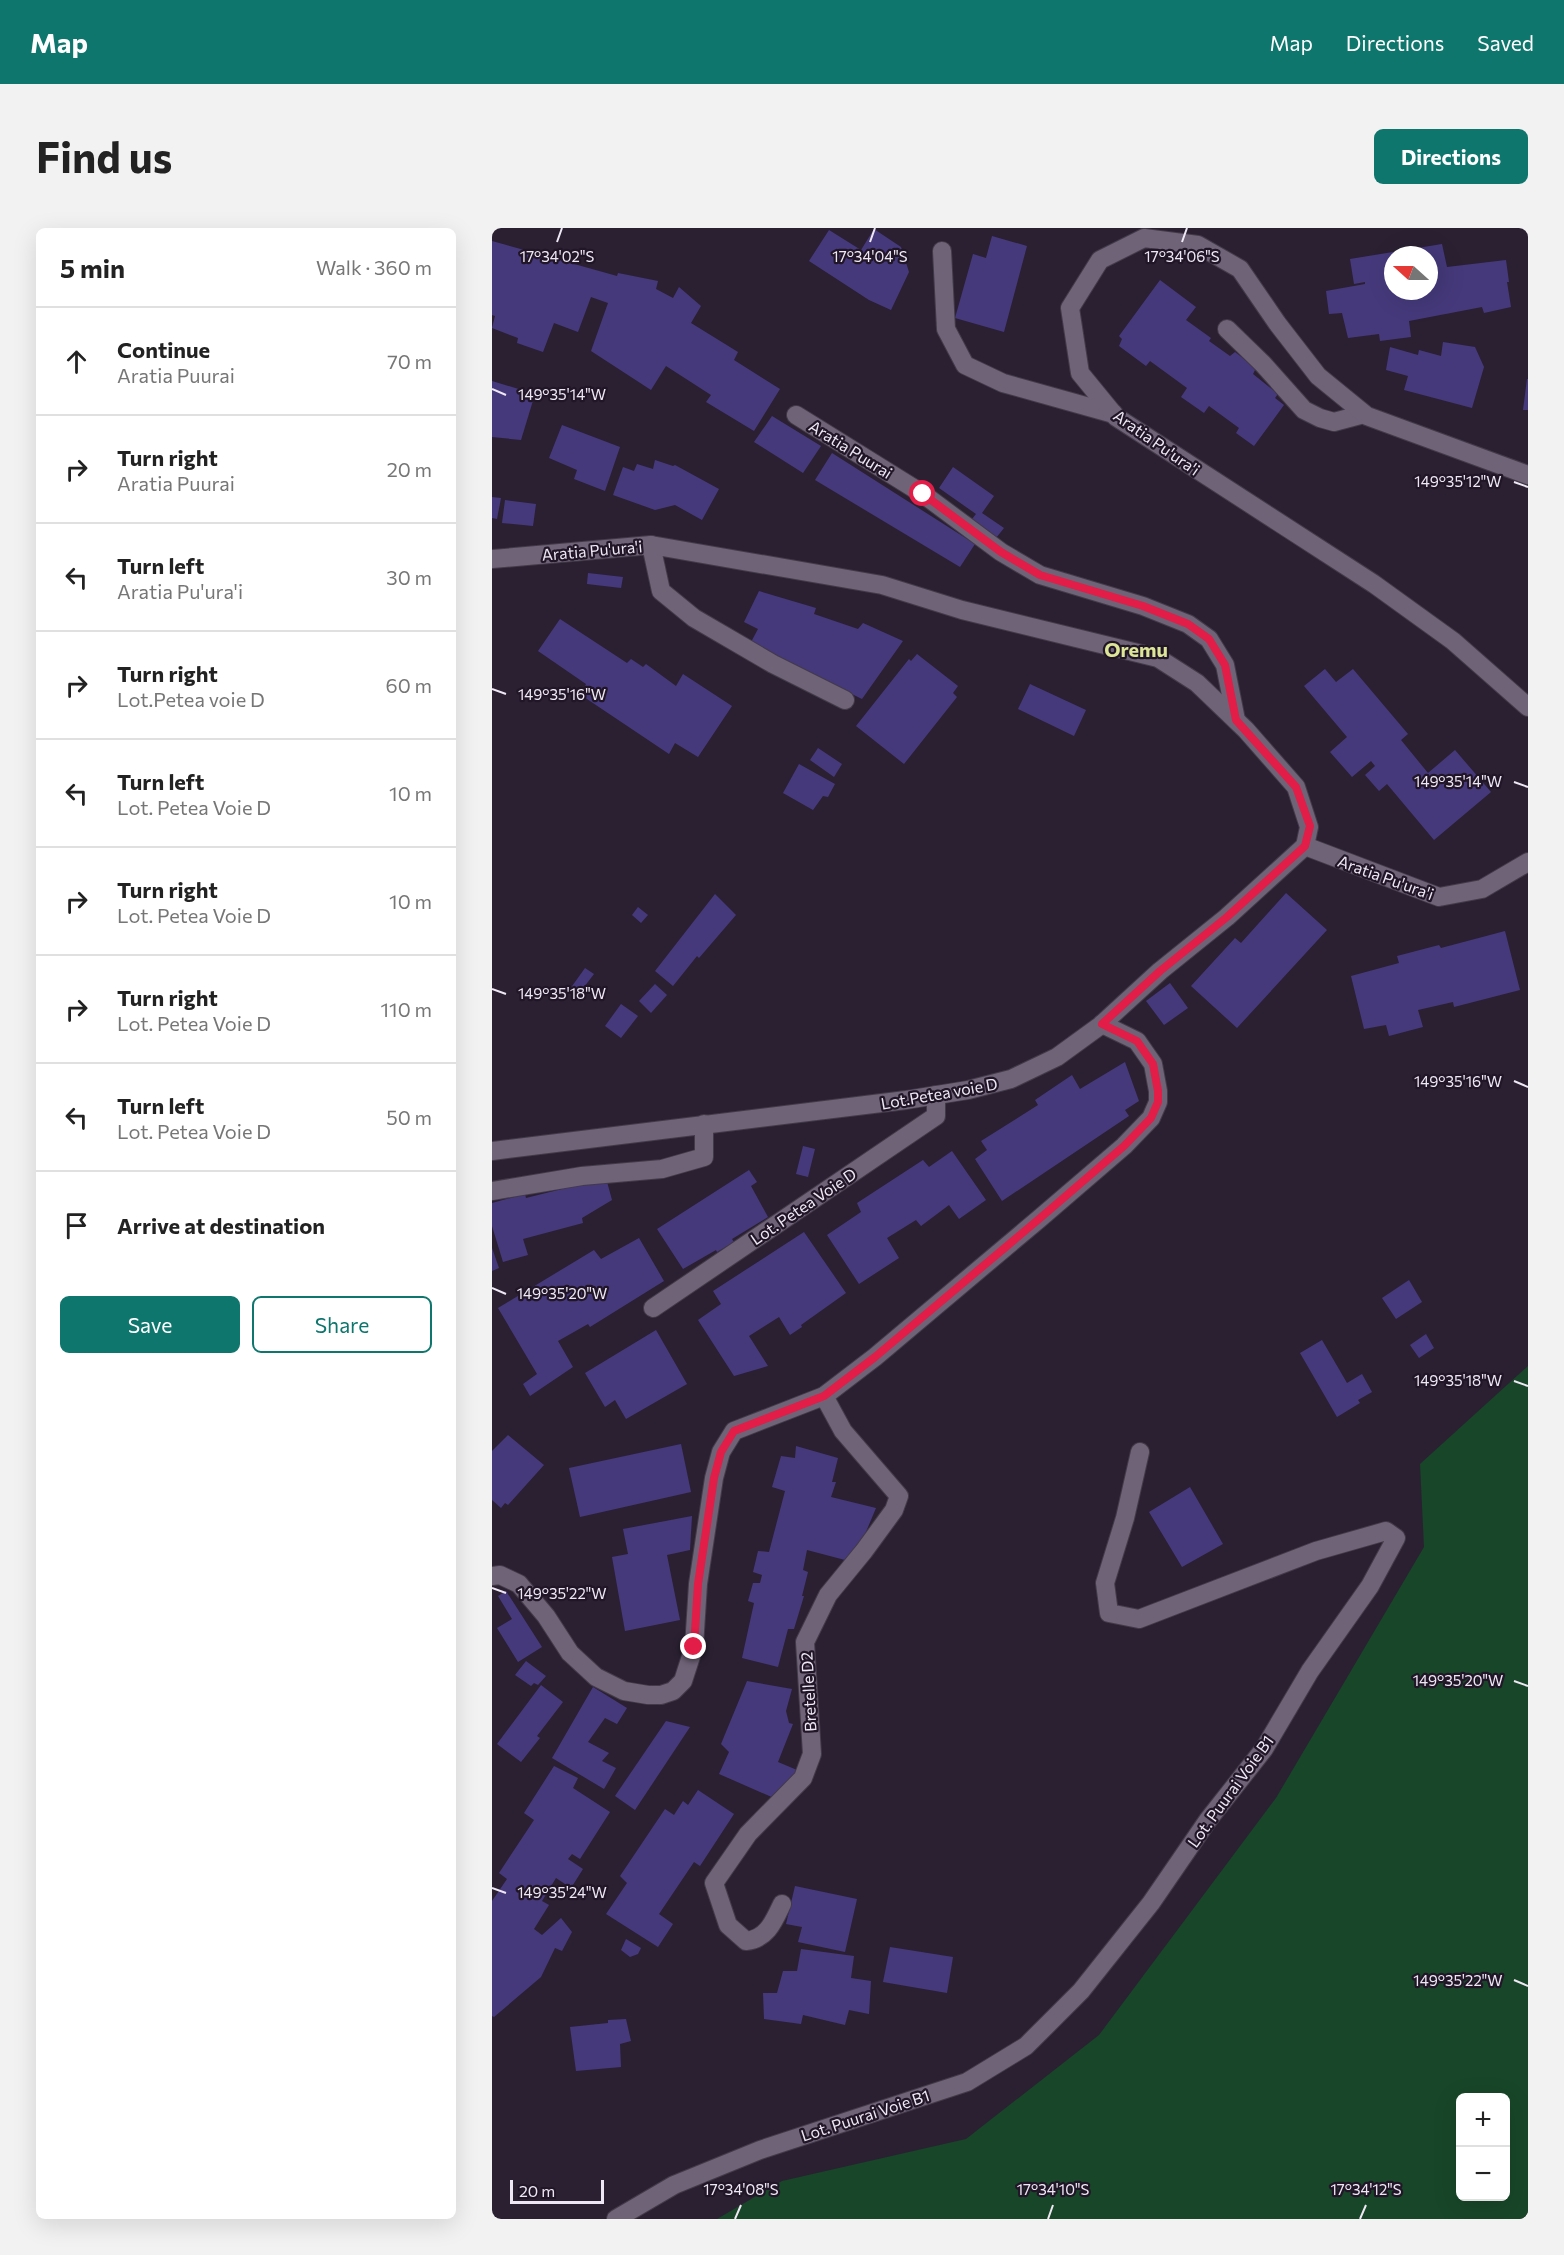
<!DOCTYPE html>
<meta charset="utf-8">
<style>
:root{--surface:#fff;--page:#f2f2f2;--text:#222;--muted:#767676;--line:#e0e0e0;--accent:#0f766e}
body{margin:0;font-family:Commissioner,sans-serif;background:var(--page);color:var(--text)}
.controls{position:absolute;right:18px;bottom:18px;display:grid;overflow:hidden;border-radius:9px;box-shadow:0 6px 24px #0002}
.controls button{width:54px;height:54px;display:grid;place-items:center;padding:0;border:0;border-bottom:2px solid var(--line);background:var(--surface);color:var(--text);font:30px sans-serif}
.compass{position:absolute;left:892px;top:18px;width:54px;height:54px;border-radius:50%;background:var(--surface);box-shadow:0 6px 24px #0002;rotate:291deg}
.scale{position:absolute;left:18px;bottom:15px;width:94px;box-sizing:border-box;padding-left:6px;border:3px solid #efe8f4;border-top:0;font-size:16px;line-height:21px;white-space:nowrap;color:#efe8f4;-webkit-text-stroke:4px #211628;paint-order:stroke}
.stop{position:absolute;width:18px;height:18px;margin:-14px;border:4px solid #e11d48;border-radius:50%;background:#fff}
.stop.end{background:#e11d48;border-color:#fff;box-shadow:0 2px 6px #0008}
.list{margin:0;padding:0;list-style:none}
h2{display:flex;justify-content:space-between;align-items:center;height:78px;margin:0;padding:0 24px;font-size:26px}
h2 small{font-size:20px;font-weight:400;color:var(--muted)}
.list li{display:grid;grid-template-columns:39px 1fr auto;gap:18px;align-items:center;box-sizing:border-box;height:108px;padding:0 24px;border-top:2px solid var(--line)}
.list b{display:block;font-size:22px;white-space:nowrap}
.list p{margin:0;font-size:20px;white-space:nowrap;color:var(--muted)}
.list em{font-size:20px;font-style:normal;color:var(--muted)}
.actions{display:flex;gap:12px;padding:18px 24px}
.actions a{flex:1;padding:14px 0;border:2px solid var(--accent);border-radius:9px;text-align:center;font-size:21px;color:var(--accent)}
.actions .main{background:var(--accent);color:#fff}
.icon{flex:none;width:33px;height:33px;fill:none;stroke:currentColor;stroke-width:2;stroke-linecap:round;stroke-linejoin:round}
.map{position:relative;flex:none;width:1036px;height:1991px;overflow:hidden;border-radius:9px}
header{display:flex;align-items:center;gap:36px;box-sizing:border-box;height:84px;padding:0 30px;background:var(--accent);color:#fff}
header strong{font-size:28px}
nav{display:flex;gap:33px;margin-inline-start:auto;font-size:21px}
.intro{display:flex;align-items:center;justify-content:space-between;box-sizing:border-box;height:144px;padding:0 36px}
h1{margin:0;font-size:42px}
.button{padding:15px 27px;border-radius:9px;background:var(--accent);color:#fff;font-size:21px;font-weight:700}
main{display:flex;gap:36px;padding:0 36px}
aside{flex:1;background:var(--surface);border-radius:9px;box-shadow:0 6px 24px #0002}
.map>svg:first-child{display:block}
</style>
<header>
<strong>Map</strong>
<nav><a>Map</a><a>Directions</a><a>Saved</a></nav>
</header>
<div class="intro"><h1>Find us</h1><a class="button">Directions</a></div>
<main>
<aside>
<h2>5 min<small>Walk · 360 m</small></h2>
<ul class="list">
<li><svg class="icon" aria-label="ahead" viewBox="0 0 24 24"><path d="M12 20V5M6 11l6-6 6 6"/></svg><div><b>Continue</b><p>Aratia Puurai</p></div><em>70 m</em></li>
<li><svg class="icon" aria-label="right" viewBox="0 0 24 24"><path d="M7 20v-9h11M14 6l5 5-5 5"/></svg><div><b>Turn right</b><p>Aratia Puurai</p></div><em>20 m</em></li>
<li><svg class="icon" aria-label="left" viewBox="0 0 24 24"><path d="M17 20v-9H6M10 6l-5 5 5 5"/></svg><div><b>Turn left</b><p>Aratia Pu'ura'i</p></div><em>30 m</em></li>
<li><svg class="icon" aria-label="right" viewBox="0 0 24 24"><path d="M7 20v-9h11M14 6l5 5-5 5"/></svg><div><b>Turn right</b><p>Lot.Petea voie D</p></div><em>60 m</em></li>
<li><svg class="icon" aria-label="left" viewBox="0 0 24 24"><path d="M17 20v-9H6M10 6l-5 5 5 5"/></svg><div><b>Turn left</b><p>Lot. Petea Voie D</p></div><em>10 m</em></li>
<li><svg class="icon" aria-label="right" viewBox="0 0 24 24"><path d="M7 20v-9h11M14 6l5 5-5 5"/></svg><div><b>Turn right</b><p>Lot. Petea Voie D</p></div><em>10 m</em></li>
<li><svg class="icon" aria-label="right" viewBox="0 0 24 24"><path d="M7 20v-9h11M14 6l5 5-5 5"/></svg><div><b>Turn right</b><p>Lot. Petea Voie D</p></div><em>110 m</em></li>
<li><svg class="icon" aria-label="left" viewBox="0 0 24 24"><path d="M17 20v-9H6M10 6l-5 5 5 5"/></svg><div><b>Turn left</b><p>Lot. Petea Voie D</p></div><em>50 m</em></li>
<li><svg class="icon" aria-label="arrive" viewBox="0 0 24 24"><path d="M6 21V4h12l-3 4 3 4H6"/></svg><div><b>Arrive at destination</b></div></li>
</ul>
<div class="actions"><a class="main">Save</a><a>Share</a></div>
</aside>
<div class="map">
<svg width="1036" height="1991" viewBox="0 0 1036 1991">
<rect width="100%" height="100%" fill="#2a2032"/>
<path fill="#184628" fill-rule="evenodd" d="M1036 1138V1991H225L290 1953 474 1911 607 1807 784 1570 932 1319 928 1236ZM969 1870H1014V1968H969Z"/>
<g fill="#45397b" fill-rule="evenodd">
<path d="M382 1 409 19 417 44 399 82 377 72 317 33 337 2 369 22Z"/>
<path d="M500 8 535 18 512 104 463 90 481 26 494 30Z"/>
<path d="M0 13 125 48 126 45 166 53 164 61 181 70 187 59 209 78 199 95 246 124 242 132 288 161 262 203 214 174 219 167 174 138 159 162 99 123 116 75 99 69 86 104 62 95 51 124 25 115 26 110 0 100 3 88 0 87Z"/>
<path d="M950 16 955 39 1014 32 1017 54H1015L1019 79 992 85 990 79 917 93 919 109 888 113 887 106 856 110 850 85 837 86 834 63 873 56V54L862 56 858 31ZM901 27H937V63H901Z"/>
<path d="M668 52 704 79 694 92 719 110 717 113 738 128 743 124 764 140 761 146 786 166 783 170 792 177 762 218 744 205 747 200 717 178 712 185 689 169 695 160 658 133 654 138 627 118 630 111 627 108Z"/>
<path d="M951 114 983 119 992 139 980 180 912 162 916 148 894 142 898 119 926 127 927 122 949 128Z"/>
<path d="M1035 151H1036V182H1031Z"/>
<path d="M0 153 43 166 29 212 0 209Z"/>
<path d="M280 188 329 218 311 245 262 214Z"/>
<path d="M70 197 128 219 113 263 82 251 85 242 57 230Z"/>
<path d="M340 225 483 316 468 339 323 252Z"/>
<path d="M163 232 181 238 183 237 227 261 210 292 183 277 163 282 121 267 131 239 142 243 145 236 161 241Z"/>
<path d="M461 239 502 268 490 285 512 300 504 310 480 291 484 286 447 260Z"/>
<path d="M0 269 9 270 5 291 0 290Z"/>
<path d="M13 272 44 276 41 298 10 295Z"/>
<path d="M96 345 131 349 129 360 95 356Z"/>
<path d="M267 363 324 380 322 386 366 401 371 395 411 413 370 471 258 416 266 401 252 394Z"/>
<path d="M68 391 135 435 139 431 151 439 154 436 184 458 191 446 240 478 206 529 183 515 177 526 89 467 94 456 46 423Z"/>
<path d="M425 426 466 458 461 465 465 469 412 536 364 498 417 431 419 433Z"/>
<path d="M833 441 844 454 861 441 916 506 909 512 936 545 963 522 999 564 942 612 895 556 887 563 873 547 883 538 879 533 860 549 838 524 855 509 812 458Z"/>
<path d="M538 456 594 482 582 508 526 481Z"/>
<path d="M326 520 350 536 342 549 318 532Z"/>
<path d="M307 536 343 556 336 569 331 568 321 582 291 565Z"/>
<path d="M794 665 835 702 745 800 699 758 743 710 749 715Z"/>
<path d="M223 666 244 687 207 730 205 728 181 758 163 743Z"/>
<path d="M146 679 156 687 149 695 140 687Z"/>
<path d="M1013 703 1028 762 962 779 961 774 926 782 931 799 897 808 894 797 872 801 859 748 907 735 905 728 947 717 949 720Z"/>
<path d="M93 740 102 746 86 767 78 761Z"/>
<path d="M678 755 696 780 672 797 654 773Z"/>
<path d="M163 756 175 767 159 785 147 773Z"/>
<path d="M129 776 146 788 129 810 113 798Z"/>
<path d="M633 834 647 873 633 882 637 888 510 973 483 931 495 922 489 913 546 877 543 872 580 847 588 861Z"/>
<path d="M311 918 323 921 316 949 304 946Z"/>
<path d="M460 923 494 972 467 991 457 977 429 998 424 992 395 1010 407 1030 367 1056 335 1007 369 984 365 975 431 932 437 939Z"/>
<path d="M257 942 265 954 259 958 276 989 240 1011 242 1014 225 1024 224 1022 191 1041 165 1001Z"/>
<path d="M114 950 120 972 90 990 91 995 31 1011 36 1027 11 1034 0 998V975L33 966 34 970Z"/>
<path d="M312 1004 354 1065 309 1097 310 1099 298 1107 287 1089 257 1108 276 1138 242 1148 206 1092 229 1076 221 1063Z"/>
<path d="M147 1010 172 1053 98 1099 96 1096 66 1113 81 1139 38 1168 31 1156 45 1146 6 1080 102 1022 109 1031Z"/>
<path d="M0 1020 7 1040 0 1043Z"/>
<path d="M917 1052 930 1074 904 1091 890 1070Z"/>
<path d="M164 1102 195 1156 134 1191 123 1172 113 1179 93 1145Z"/>
<path d="M934 1106 942 1120 927 1130 918 1117Z"/>
<path d="M830 1112 855 1155 870 1146 880 1164 866 1172 868 1175 845 1189 808 1125Z"/>
<path d="M16 1207 52 1237 16 1277 13 1275 9 1280 0 1272V1223Z"/>
<path d="M189 1216 199 1264 88 1289 77 1240Z"/>
<path d="M304 1218 346 1230 340 1254H344L339 1269 384 1280 371 1311 353 1332 315 1322 311 1342 316 1344 310 1368H312L302 1401H296L286 1439 250 1430 262 1375 256 1373 261 1355H268L270 1347 261 1344 266 1323 277 1324 293 1263 280 1259 289 1228 303 1230Z"/>
<path d="M698 1259 731 1316 690 1339 657 1284Z"/>
<path d="M200 1288 198 1322 175 1327 188 1392 133 1403 120 1329 136 1326 131 1301Z"/>
<path d="M14 1363 50 1419 26 1434 5 1400 20 1391 6 1368Z"/>
<path d="M34 1433 54 1448 46 1457 42 1455 39 1458 23 1447Z"/>
<path d="M255 1453 300 1461 294 1483 297 1495 301 1496 286 1534 305 1542V1546L282 1570 227 1546 237 1524 229 1516Z"/>
<path d="M49 1457 71 1474 45 1508 48 1510 29 1534 5 1516Z"/>
<path d="M101 1459 135 1480 125 1496 113 1490 96 1514 117 1525 110 1533 124 1540 112 1561 60 1530Z"/>
<path d="M174 1493 198 1499 143 1582 123 1568Z"/>
<path d="M62 1538 86 1550 81 1560 118 1584 88 1631 80 1626 76 1631 91 1641 79 1660 64 1650 50 1673 57 1677 42 1701 50 1707 69 1690 80 1704 70 1723 63 1720 49 1749 2 1789 0 1788V1673L15 1651 7 1645 42 1592 32 1585Z"/>
<path d="M206 1562 242 1586 208 1638 202 1634 167 1686 181 1696 166 1719 114 1686 135 1655 128 1648 173 1581 182 1587 191 1573 196 1577Z"/>
<path d="M303 1658 365 1671 353 1724 306 1714 310 1699 294 1696Z"/>
<path d="M134 1711 149 1720 146 1726 138 1729 129 1722Z"/>
<path d="M398 1719 461 1729 455 1765 391 1754Z"/>
<path d="M309 1721 362 1728 359 1750 379 1753 377 1786 357 1782 353 1797 311 1787 309 1796 272 1791 271 1765H285L291 1743H305Z"/>
<path d="M134 1791 139 1813 128 1816 129 1839 84 1843 78 1799 116 1795V1792Z"/>
</g>
<g fill="none" stroke-linecap="round" stroke-linejoin="round">
<g stroke="#433a49" stroke-width="20">
<g id="lane">
<path d="M450 23 454 101 473 137 511 155 622 186"/>
<path d="M159 317 169 363 202 390 281 436 353 472"/>
</g>
</g>
<g stroke="#433a49" stroke-width="20">
<g id="street">
<path d="M735 101 771 136 812 182 828 190 842 194 872 186"/>
<path d="M304 187 431 266 509 324 548 347 651 378 696 396 717 411 733 437 744 492"/>
<path d="M0 923 414 872 476 862 519 851 565 829 609 797 668 743 735 689 813 618"/>
<path d="M0 963 90 948 170 941 212 929V896"/>
<path d="M161 1080 444 888V867"/>
<path d="M0 1348 8 1347 27 1356 54 1388 78 1425 104 1449 132 1463 156 1467H169L181 1463 191 1453 202 1419 206 1356 222 1250 229 1224 242 1203 332 1168 383 1129 547 991 632 918 659 890 666 874V863L661 836 645 813 610 796"/>
<path d="M290 1676C282 1693 275 1711 254 1713L236 1697 222 1655 256 1606 311 1550 320 1526 313 1414 336 1367 372 1323 402 1282 407 1268 351 1203 332 1168"/>
<path d="M124 1991 182 1957 268 1922 475 1854 534 1818 589 1763 659 1675 716 1592 772 1521 818 1443 878 1358 904 1310 894 1303 824 1323 647 1391 617 1385 613 1355 633 1290 648 1224"/>
</g>
</g>
<g stroke="#433a49" stroke-width="20">
<g id="secondary">
<path d="M1036 247 875 188 826 148 785 95 748 41 706 17 652 10 608 32 578 80 588 145 624 189 882 356 961 413 1036 479"/>
<path d="M0 331 159 317 390 357 470 382 666 430 705 455 754 502 804 559 817 599 813 618 947 669 990 661 1036 634"/>
</g>
</g>
<use href="#lane" stroke="#6f6378" stroke-width="18"/>
<use href="#street" stroke="#6f6378" stroke-width="18"/>
<use href="#secondary" stroke="#6f6378" stroke-width="18"/>
</g>
<g fill="none" stroke-linecap="round" stroke-linejoin="round">
<path stroke="#e11d48" stroke-width="8" d="M202 1419 206 1356 222 1250 229 1224 242 1203 332 1168 383 1129 547 991 632 918 659 890 666 874V863L661 836 645 813 610 796 668 743 735 689 813 618 818 598 804 559 744 492 733 437 717 411 696 396 651 378 548 347 509 324 431 266"/>
</g>
<path fill="none" stroke="#efe8f4" stroke-width="2" d="M65 14 70 0M378 14 383 0M690 14 695 0M0 161 14 167M1022 254 1036 259M0 461 14 466M1022 554 1036 559M0 761 14 766M1022 853 1036 859M0 1060 14 1066M1022 1153 1036 1158M0 1360 14 1365M1022 1453 1036 1458M0 1660 14 1665M1022 1752 1036 1758M243 1991 249 1977M556 1991 561 1977M868 1991 874 1977"/>
<g text-anchor="middle" dominant-baseline="central" stroke-width="4.5" stroke-linejoin="round" paint-order="stroke">
<g font-size="16" fill="#efe8f4" stroke="#211628">
<text transform="translate(665 214) rotate(35)">Aratia Pu'ura'i</text>
<text transform="translate(359 221) rotate(32)">Aratia Puurai</text>
<text transform="translate(100 322) rotate(-5)">Aratia Pu'ura'i</text>
<text transform="translate(894 649) rotate(20)">Aratia Pu'ura'i</text>
<text transform="translate(447 865) rotate(-10)">Lot.Petea voie D</text>
<text transform="translate(311 978) rotate(-34)">Lot. Petea Voie D</text>
<text transform="translate(316 1464) rotate(-93)">Bretelle D2</text>
<text transform="translate(738 1563) rotate(-54)">Lot. Puurai Voie B1</text>
<text transform="translate(373 1887) rotate(-18)">Lot. Puurai Voie B1</text>
</g>
<g font-size="20" font-weight="bold" fill="#dde597" stroke="#211628">
<text x="644" y="421">Oremu</text>
</g>
</g>
<g font-size="15" text-anchor="middle" fill="#efe8f4" stroke="#211628" stroke-width="4.5" stroke-linejoin="round" paint-order="stroke">
<text x="65" y="34">17°34'02"S</text>
<text x="378" y="34">17°34'04"S</text>
<text x="690" y="34">17°34'06"S</text>
<text x="70" y="172">149°35'14"W</text>
<text x="966" y="259">149°35'12"W</text>
<text x="70" y="472">149°35'16"W</text>
<text x="966" y="559">149°35'14"W</text>
<text x="70" y="771">149°35'18"W</text>
<text x="966" y="859">149°35'16"W</text>
<text x="70" y="1071">149°35'20"W</text>
<text x="966" y="1158">149°35'18"W</text>
<text x="70" y="1371">149°35'22"W</text>
<text x="966" y="1458">149°35'20"W</text>
<text x="70" y="1670">149°35'24"W</text>
<text x="966" y="1758">149°35'22"W</text>
<text x="249" y="1967">17°34'08"S</text>
<text x="561" y="1967">17°34'10"S</text>
<text x="874" y="1967">17°34'12"S</text>
</g>
</svg>
<div class="controls">
<button>+</button>
<button>−</button>
</div>
<svg class="compass" viewBox="-18 -18 36 36"><path d="M0-13l5 13h-10z" fill="#e53935"/><path d="M0 13l5-13h-10z" fill="#767676"/></svg>
<div class="scale">20 m</div>
<div class="stop" style="left:431px;top:266px"></div>
<div class="stop end" style="left:202px;top:1419px"></div>
</div>
</main>
